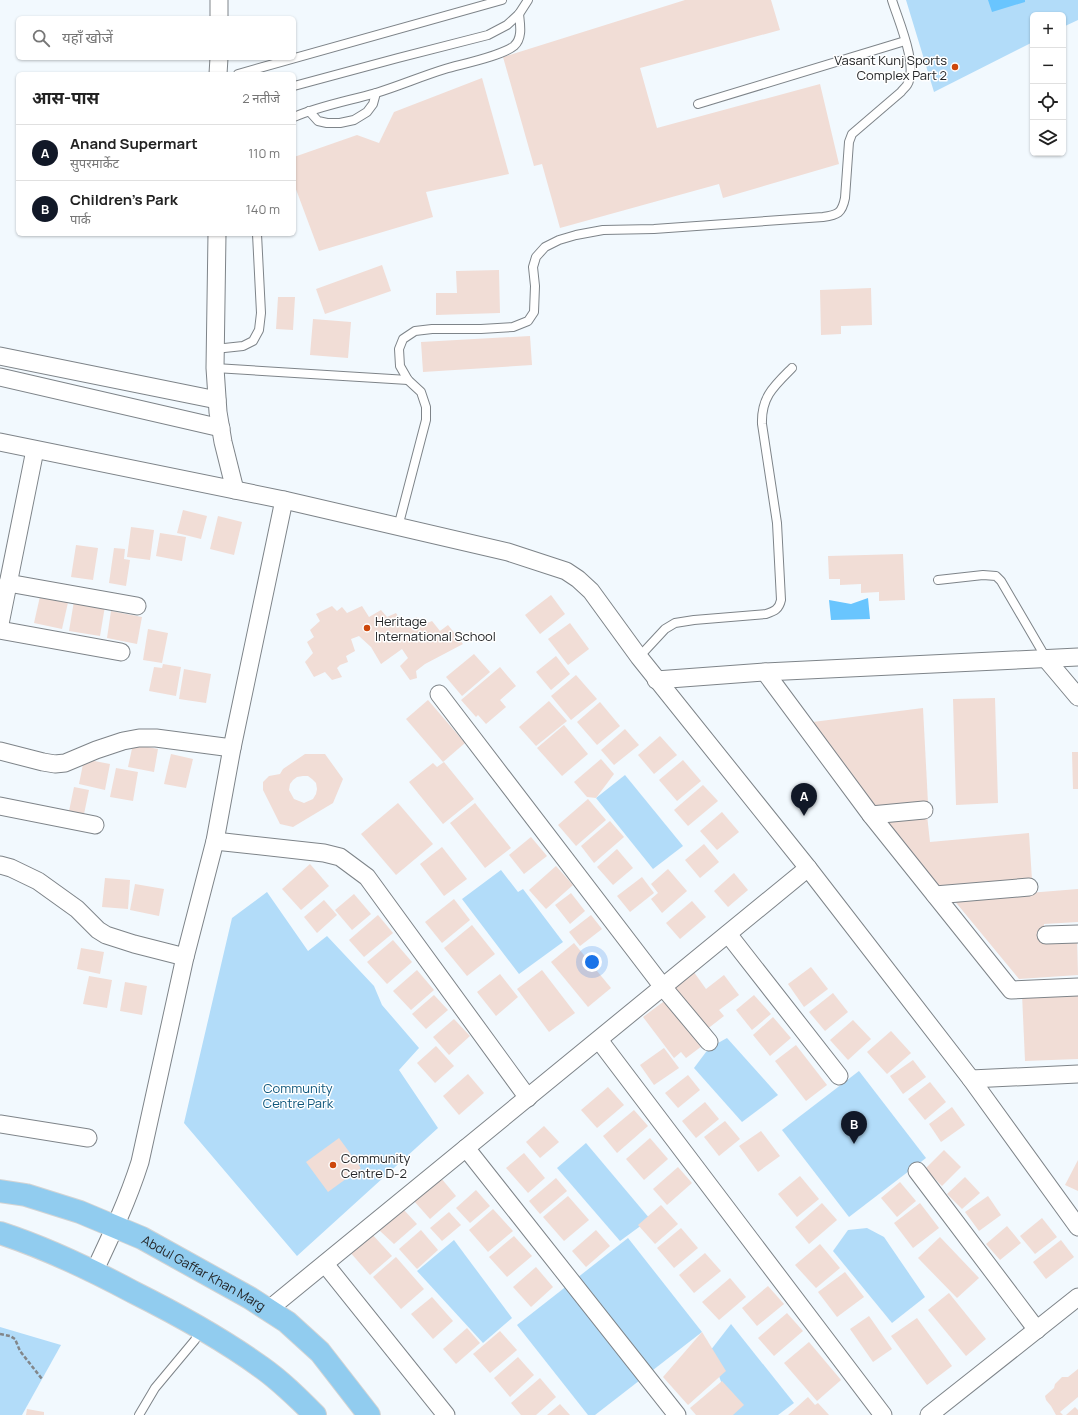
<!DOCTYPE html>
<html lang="hi">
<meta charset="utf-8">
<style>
:root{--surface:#fff;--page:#f6f6f6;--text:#222;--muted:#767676;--line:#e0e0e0;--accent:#111827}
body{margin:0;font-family:Manrope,"Noto Sans Devanagari",sans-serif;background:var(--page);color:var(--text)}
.controls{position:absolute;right:12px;top:12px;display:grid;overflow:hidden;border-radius:6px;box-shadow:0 1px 3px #0004}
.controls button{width:36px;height:36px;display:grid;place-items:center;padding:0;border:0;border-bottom:1px solid var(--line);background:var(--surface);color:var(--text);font:20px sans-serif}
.you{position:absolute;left:592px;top:962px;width:14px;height:14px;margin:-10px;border:3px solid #fff;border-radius:50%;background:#1a73e8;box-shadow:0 0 0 6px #1a73e833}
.badge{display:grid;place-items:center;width:26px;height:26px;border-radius:50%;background:var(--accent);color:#fff;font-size:13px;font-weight:700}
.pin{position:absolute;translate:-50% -33px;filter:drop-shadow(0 1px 2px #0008)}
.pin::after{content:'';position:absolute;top:21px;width:14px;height:12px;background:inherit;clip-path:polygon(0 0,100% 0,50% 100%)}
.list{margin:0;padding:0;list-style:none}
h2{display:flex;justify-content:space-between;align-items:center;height:52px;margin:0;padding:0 16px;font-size:17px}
h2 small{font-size:13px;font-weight:400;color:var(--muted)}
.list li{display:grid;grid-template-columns:26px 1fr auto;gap:12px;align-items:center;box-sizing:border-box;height:56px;padding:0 16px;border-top:1px solid var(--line)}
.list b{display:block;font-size:15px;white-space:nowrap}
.list p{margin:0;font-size:13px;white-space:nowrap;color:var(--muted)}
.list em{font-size:13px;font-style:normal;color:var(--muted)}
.icon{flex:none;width:22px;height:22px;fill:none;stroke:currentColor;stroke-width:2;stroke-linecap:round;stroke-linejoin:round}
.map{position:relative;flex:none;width:1078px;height:1415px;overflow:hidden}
.search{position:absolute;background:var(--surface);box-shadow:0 1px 3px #0004;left:16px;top:16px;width:280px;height:44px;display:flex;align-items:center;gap:10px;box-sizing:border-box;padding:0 14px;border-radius:6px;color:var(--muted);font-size:15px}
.panel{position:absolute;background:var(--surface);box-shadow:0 1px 3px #0004;left:16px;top:72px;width:280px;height:164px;border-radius:6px}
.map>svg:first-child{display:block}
</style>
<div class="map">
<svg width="1078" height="1415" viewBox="0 0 1078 1415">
<rect width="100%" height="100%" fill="#f2f9fe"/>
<g fill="#b2dcf9">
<path d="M906 0H1078V20L1063 27V15H1033V42L934 92Z"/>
<path d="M625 775 683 846 653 869 596 798Z"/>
<path d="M501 870 518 892 523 889 563 942 519 974 462 899Z"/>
<path d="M267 892 308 951 327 936 374 986 382 1005 419 1048 399 1070 438 1128 297 1256 184 1123 232 918Z"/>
<path d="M727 1038 778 1095 742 1122 694 1068 709 1048Z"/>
<path d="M859 1071 926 1158 849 1217 782 1130Z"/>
<path d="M586 1143 650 1219 620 1241 557 1168Z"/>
<path d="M867 1228 884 1237 925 1297 892 1323 833 1251 848 1230Z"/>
<path d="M628 1238 702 1332 595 1415H588L517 1325Z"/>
<path d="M454 1240 512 1318 483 1343 417 1271Z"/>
<path d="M731 1324 794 1403 778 1415H733L710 1351Z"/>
<path d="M0 1327 61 1345 22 1415H0Z"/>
</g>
<g fill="#69c5fe">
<path d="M988 0H1025V2L992 12Z"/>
<path d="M868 598 870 619 831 620 829 600 851 604Z"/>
</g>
<g fill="#f1ddd6" fill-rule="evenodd">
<path d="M685 0H771L780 30 640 68 657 128 820 84 839 164 723 198 719 184 560 228 542 164 534 166 503 57Z"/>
<path d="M482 78 509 174 426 192 433 217 319 251 294 184V157L357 135 379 143 394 112Z"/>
<path d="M382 265 391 291 325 314 316 289Z"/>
<path d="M499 270 500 313 436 315V293H457L456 271Z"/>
<path d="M871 288 872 325 841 326V334L821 335 820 290Z"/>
<path d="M278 297H295L293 330 276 329Z"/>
<path d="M313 319 351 322 348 358 310 355Z"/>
<path d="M530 336 532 365 423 372 421 342Z"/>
<path d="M183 510 207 516 201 539 177 533Z"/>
<path d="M218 516 242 522 234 555 210 549Z"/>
<path d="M131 527 154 530 150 560 127 557Z"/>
<path d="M160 533 186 537 182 561 156 556Z"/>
<path d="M76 545 98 548 93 580 71 577Z"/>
<path d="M114 548 125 549 124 559 130 560 126 586 109 583Z"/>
<path d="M903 554 905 600 879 601V592L861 593V584L840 585V579H829L828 556Z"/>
<path d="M41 592 69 598 62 629 34 623Z"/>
<path d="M551 595 565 614 540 634 525 615Z"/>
<path d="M74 601 105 606 100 636 69 631Z"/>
<path d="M332 606 337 611 342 607 347 613 362 606 369 617 381 610 387 617 396 613 403 625 417 617 420 626 432 621 440 631 448 625 463 644 425 664 416 671 417 678 410 680 400 666 408 658 402 649 381 664 371 647 359 636 351 639 355 651 346 656 348 662 340 665 337 668 342 677 332 680 325 672 314 677 305 662 313 653 307 642 314 637 310 630 320 621 316 614Z"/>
<path d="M111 611 142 617 137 644 107 638Z"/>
<path d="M570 623 589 649 568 665 548 639Z"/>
<path d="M148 629 168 633 162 663 143 660Z"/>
<path d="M474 654 490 672 462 696 446 677Z"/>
<path d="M556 656 570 674 551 690 536 672Z"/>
<path d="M163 664 181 667 176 696 149 691 154 667 162 668Z"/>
<path d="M500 667 516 686 500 700 506 707 486 724 478 715 476 717 461 700Z"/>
<path d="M184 669 211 674 206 703 179 699Z"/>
<path d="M576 675 597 699 571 720 551 696Z"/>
<path d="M995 698 998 803 956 805 953 699Z"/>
<path d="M428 700 465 743 443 762 406 719Z"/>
<path d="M549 701 567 721 536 746 519 727Z"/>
<path d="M600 702 620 726 597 745 577 722Z"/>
<path d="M923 708 928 803 871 807 805 723Z"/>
<path d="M564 725 588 754 562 776 537 748Z"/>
<path d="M625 729 639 745 614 765 601 750Z"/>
<path d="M660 736 677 755 654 774 638 755Z"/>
<path d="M133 744 158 749 154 772 128 767Z"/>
<path d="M1072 752H1078V789H1073Z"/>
<path d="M171 754 193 759 186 788 164 784Z"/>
<path d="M305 754H325L343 779 333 803 293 827 280 824 263 790V782L269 776 280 774 283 769ZM303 776H308L312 779 316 783 317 789 316 794 313 799 304 803 294 799 289 790 290 784 293 780 297 777Z"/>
<path d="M84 759 110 764 105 790 79 784Z"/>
<path d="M601 759 614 774 596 798 587 797 574 782Z"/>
<path d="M683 760 701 781 677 801 659 780Z"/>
<path d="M444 762 474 799 443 824 409 782 433 763 437 767Z"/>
<path d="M116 768 138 772 133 801 110 797Z"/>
<path d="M703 785 718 801 688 826 674 810Z"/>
<path d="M74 787 89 790 83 819 68 816Z"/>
<path d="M588 799 606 820 576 846 558 825Z"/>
<path d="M398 803 433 844 396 875 361 834Z"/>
<path d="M475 803 511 848 485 868 450 823Z"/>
<path d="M722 812 739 832 717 850 700 831Z"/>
<path d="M927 815 930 842 1029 833 1032 880 936 888 883 819Z"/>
<path d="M610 821 624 837 594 863 581 846Z"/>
<path d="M531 837 547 856 524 874 509 855Z"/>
<path d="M704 844 719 862 700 878 685 860Z"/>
<path d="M442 847 467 879 444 896 420 864Z"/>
<path d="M617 849 633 868 613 885 597 867Z"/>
<path d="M310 864 329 886 301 910 282 889Z"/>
<path d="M556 866 573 885 546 909 529 890Z"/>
<path d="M668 869 687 891 662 913 651 899 658 893 651 884Z"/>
<path d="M734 873 748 890 728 907 714 891Z"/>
<path d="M642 877 654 893 630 912 617 896Z"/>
<path d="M105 878 130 880 128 909 102 907Z"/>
<path d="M135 884 164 889 159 916 130 910Z"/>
<path d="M1078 889V922L1044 924V939L1077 937 1078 975 1019 979 953 899Z"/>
<path d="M571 893 585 911 570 924 555 905Z"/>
<path d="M354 894 371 914 352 930 335 910Z"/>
<path d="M454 899 470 920 442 943 425 922Z"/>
<path d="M324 900 337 915 317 933 304 917Z"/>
<path d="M692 901 706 917 680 939 666 923Z"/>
<path d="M378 915 393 933 364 957 349 940Z"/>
<path d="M591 915 602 929 580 946 569 932Z"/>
<path d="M472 925 495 954 467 976 444 948Z"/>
<path d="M393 940 412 962 387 984 367 962Z"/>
<path d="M574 943 611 988 588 1007 551 962Z"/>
<path d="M81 948 104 952 100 974 77 969Z"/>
<path d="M811 967 828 989 804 1007 788 984Z"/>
<path d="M691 968 706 989 724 975 739 995 719 1010 724 1016 706 1030 671 983Z"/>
<path d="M417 970 434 990 411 1010 393 991Z"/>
<path d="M542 970 575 1013 549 1032 517 989Z"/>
<path d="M500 974 518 997 496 1016 477 992Z"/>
<path d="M89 976 112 980 107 1008 83 1004Z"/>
<path d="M125 982 147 986 142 1015 120 1011Z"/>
<path d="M1078 991V1059L1025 1061 1022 994Z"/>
<path d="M833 993 848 1012 825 1031 809 1012Z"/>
<path d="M434 995 448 1010 426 1029 412 1014Z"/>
<path d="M754 995 771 1014 752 1030 736 1010Z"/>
<path d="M667 999 706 1043 686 1058 681 1052 674 1058 643 1017Z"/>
<path d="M773 1017 791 1038 770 1056 753 1035Z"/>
<path d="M454 1019 470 1036 449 1055 433 1037Z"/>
<path d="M853 1020 871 1039 848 1060 830 1040Z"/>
<path d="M891 1031 911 1053 887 1074 867 1052Z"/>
<path d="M796 1045 827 1085 806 1101 775 1061Z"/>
<path d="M436 1046 454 1066 435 1083 417 1063Z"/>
<path d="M664 1048 679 1068 654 1085 640 1065Z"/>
<path d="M913 1060 926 1077 903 1094 890 1076Z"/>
<path d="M468 1074 484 1093 459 1115 443 1096Z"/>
<path d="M688 1075 700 1090 678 1108 665 1093Z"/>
<path d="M930 1082 946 1102 925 1120 908 1099Z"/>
<path d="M608 1087 624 1105 597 1128 581 1110Z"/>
<path d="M705 1102 719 1119 696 1138 682 1121Z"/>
<path d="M952 1107 965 1125 941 1142 929 1124Z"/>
<path d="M634 1110 648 1126 617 1153 603 1136Z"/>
<path d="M725 1121 740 1139 719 1156 704 1137Z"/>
<path d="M544 1126 559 1142 540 1158 526 1142Z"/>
<path d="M761 1131 780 1156 758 1172 739 1146Z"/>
<path d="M339 1138 361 1168 328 1192 306 1162Z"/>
<path d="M650 1138 668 1159 644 1180 626 1159Z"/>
<path d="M944 1150 961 1167 942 1186 925 1169Z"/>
<path d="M524 1153 545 1178 528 1193 506 1168Z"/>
<path d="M1078 1160V1191L1065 1185Z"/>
<path d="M678 1167 692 1183 667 1205 653 1189Z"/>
<path d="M800 1176 819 1199 797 1217 778 1194Z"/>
<path d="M965 1177 980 1193 962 1209 947 1194Z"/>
<path d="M441 1178 456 1196 430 1219 414 1201Z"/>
<path d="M556 1178 567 1191 540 1214 529 1201Z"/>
<path d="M900 1182 916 1201 897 1217 881 1198Z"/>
<path d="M476 1190 490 1206 470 1223 456 1208Z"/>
<path d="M568 1196 589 1220 564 1241 543 1217Z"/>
<path d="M988 1196 1001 1215 979 1231 965 1212Z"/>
<path d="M822 1203 837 1220 809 1244 795 1227Z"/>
<path d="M920 1203 939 1228 913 1248 894 1223Z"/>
<path d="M661 1205 678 1224 655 1244 638 1225Z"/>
<path d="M403 1209 417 1224 394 1244 379 1230Z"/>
<path d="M493 1209 513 1231 488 1252 469 1230Z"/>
<path d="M449 1212 461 1225 442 1241 430 1228Z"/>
<path d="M1042 1218 1057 1237 1035 1254 1020 1236Z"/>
<path d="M1007 1226 1021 1243 1000 1260 986 1244Z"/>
<path d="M681 1228 698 1248 674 1268 657 1248Z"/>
<path d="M421 1230 438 1250 417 1269 399 1249Z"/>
<path d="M596 1230 610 1246 586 1267 572 1251Z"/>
<path d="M371 1233 392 1256 370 1275 349 1251Z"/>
<path d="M514 1236 532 1256 507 1277 489 1257Z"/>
<path d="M940 1237 979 1278 957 1298 918 1258Z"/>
<path d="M1061 1240 1074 1257 1046 1279 1033 1262Z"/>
<path d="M820 1244 840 1268 816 1288 795 1265Z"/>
<path d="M705 1253 721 1271 694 1293 679 1275Z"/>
<path d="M396 1257 424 1289 401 1309 373 1277Z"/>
<path d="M536 1267 553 1287 531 1307 513 1287Z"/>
<path d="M845 1272 864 1297 837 1317 818 1292Z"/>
<path d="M730 1278 746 1297 719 1320 702 1302Z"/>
<path d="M768 1286 784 1304 757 1326 742 1308Z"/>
<path d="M949 1293 986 1339 966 1356 928 1310Z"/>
<path d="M432 1297 453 1321 433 1339 411 1314Z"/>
<path d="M787 1313 803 1331 774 1356 758 1338Z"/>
<path d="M869 1316 892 1349 873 1362 850 1329Z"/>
<path d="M917 1318 952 1366 927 1385 891 1336Z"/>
<path d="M467 1328 480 1343 456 1364 443 1349Z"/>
<path d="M500 1331 517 1350 490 1373 473 1354Z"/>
<path d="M702 1332 726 1371 688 1405 663 1377Z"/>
<path d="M809 1342 841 1380 817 1401 784 1363Z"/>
<path d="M518 1357 534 1375 510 1397 494 1378Z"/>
<path d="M1078 1369V1397L1060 1412 1063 1415H1056L1051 1406 1046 1400 1045 1396 1054 1388 1055 1384 1062 1377H1068Z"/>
<path d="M540 1378 556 1397 536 1415H521L511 1403Z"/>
<path d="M722 1381 744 1405 733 1415H696L690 1408Z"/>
<path d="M808 1397 815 1405 818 1403 829 1415H788Z"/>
<path d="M560 1404 570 1415H547Z"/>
<path d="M1075 1407 1078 1410V1415H1066Z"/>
<path d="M27 1409 44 1412V1415H26Z"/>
</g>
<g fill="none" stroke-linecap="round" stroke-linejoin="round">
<g stroke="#7e8489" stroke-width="10">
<g id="service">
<path d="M238 74 502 0"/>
<path d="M294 86 398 58 488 35 507 25 519 14 528 0"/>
<path d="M698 104 905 41"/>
<path d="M309 111 318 121 327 123H340L354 120 367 112 373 104 376 93"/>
<path d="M294 117C320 106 348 101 376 93 399 86 422 76 445 69 462 64 502 56 514 46 523 38 520 24 519 14"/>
<path d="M215 349 243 346 253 341 259 330 261 313 257 234"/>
<path d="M215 368 408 380"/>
<path d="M398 527 421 439 426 420V407L421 392 408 380 400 366 399 349 403 339 415 331 432 329H481L513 327 528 321 534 312 535 286 533 267 536 257 545 247 559 240 576 235 603 230 654 229 823 217C838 215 842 213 845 198L849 142 852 134 901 92C902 90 906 87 907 85 919 66 898 20 892 0"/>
<path d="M938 580 983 575 996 576 1001 581 1046 658"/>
<path d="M639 657 665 629 675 623 694 620 766 614C775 611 779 609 781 600L777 523 762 424C761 397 774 386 792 368"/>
<path d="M139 1415 155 1388 195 1340 200 1329"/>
</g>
</g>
<g stroke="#7e8489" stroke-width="19">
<g id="minor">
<path d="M219 18V0"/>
<path d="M218 74 219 58"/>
<path d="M217 234 215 368 218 412 223 442 235 490"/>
<path d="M0 356 217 400"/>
<path d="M0 377 221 428"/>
<path d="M0 442 284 500 508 552 566 571 578 579 591 591 639 657 808 868 971 1079 1078 1227"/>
<path d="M8 583 137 606"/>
<path d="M0 624 35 450"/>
<path d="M0 630 121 652"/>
<path d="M1046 659 1078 697"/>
<path d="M765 672 871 815 1011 990 1078 987"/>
<path d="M656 680 765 672 1078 657"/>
<path d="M439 694 663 987 709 1042"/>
<path d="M0 751 43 762 55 764 65 763 96 750 123 741 139 738H156L232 748"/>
<path d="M0 806 95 825"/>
<path d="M871 815 924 810"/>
<path d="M215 841 324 853 340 857 367 877 528 1098"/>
<path d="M0 865 11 868 38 881 77 909 98 930 106 935 134 944 185 957"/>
<path d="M935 895 1029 887"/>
<path d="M728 934 839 1076"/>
<path d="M1046 935 1078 934"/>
<path d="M599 1040 883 1415"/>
<path d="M971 1079 1078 1074"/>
<path d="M0 1124 88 1138"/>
<path d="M466 1148 677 1415"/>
<path d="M917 1171 1037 1330"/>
<path d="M325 1264 446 1415"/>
<path d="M94 1272C111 1236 128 1200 140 1162L185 957 215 841 232 748 284 500"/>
<path d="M268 1310 808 868"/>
<path d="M929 1415 1078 1297"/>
</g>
</g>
<g stroke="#d3d4d4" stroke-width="24">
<g id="primary">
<path id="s1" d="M0 1191 26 1195 80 1212 142 1238 250 1298 287 1322 320 1352 369 1415"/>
<path d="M0 1233C46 1248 90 1269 133 1292 177 1314 221 1338 261 1367 281 1381 298 1398 315 1415"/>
</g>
</g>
<path stroke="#82868a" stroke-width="2.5" stroke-dasharray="4 2" stroke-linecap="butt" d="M0 1334 10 1336 15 1339 20 1351 42 1379"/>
<use href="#service" stroke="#fff" stroke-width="8"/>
<use href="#minor" stroke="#fff" stroke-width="17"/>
<use href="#primary" stroke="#91ccef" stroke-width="22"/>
</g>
<g fill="#cd470c" stroke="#fff" stroke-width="1.5">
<circle cx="955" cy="67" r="4"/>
<circle cx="367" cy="628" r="4"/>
<circle cx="333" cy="1165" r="4"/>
</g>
<g text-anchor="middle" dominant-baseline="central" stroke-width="3" stroke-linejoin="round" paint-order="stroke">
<g font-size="13" fill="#242628" stroke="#fff" text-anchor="start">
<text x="947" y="60" text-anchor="end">Vasant Kunj Sports<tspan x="947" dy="15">Complex Part 2</tspan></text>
<text x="375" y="621">Heritage<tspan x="375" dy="15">International School</tspan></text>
<text x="341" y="1158">Community<tspan x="341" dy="15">Centre D-2</tspan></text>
</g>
<g font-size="13" fill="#0d567b" stroke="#fff">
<text x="298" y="1088">Community<tspan x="298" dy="15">Centre Park</tspan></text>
</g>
<g font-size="13" fill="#242628" stroke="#fff">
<text stroke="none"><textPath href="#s1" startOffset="221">Abdul Gaffar Khan Marg</textPath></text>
</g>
</g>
</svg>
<div class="controls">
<button>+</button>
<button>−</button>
<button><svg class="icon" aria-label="locate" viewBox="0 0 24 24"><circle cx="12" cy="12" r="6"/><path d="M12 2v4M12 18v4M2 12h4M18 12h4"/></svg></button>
<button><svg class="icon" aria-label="layers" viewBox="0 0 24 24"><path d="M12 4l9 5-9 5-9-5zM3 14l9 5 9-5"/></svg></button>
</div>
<div class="you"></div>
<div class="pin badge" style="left:804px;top:816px">A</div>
<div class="pin badge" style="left:854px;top:1144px">B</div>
<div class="search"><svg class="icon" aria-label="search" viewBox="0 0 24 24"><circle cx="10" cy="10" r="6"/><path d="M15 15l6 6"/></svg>यहाँ खोजें</div>
<section class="panel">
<h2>आस-पास<small>2 नतीजे</small></h2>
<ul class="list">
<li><span class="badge">A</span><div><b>Anand Supermart</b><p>सुपरमार्केट</p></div><em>110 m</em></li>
<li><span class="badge">B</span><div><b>Children's Park</b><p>पार्क</p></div><em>140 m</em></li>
</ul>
</section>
</div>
